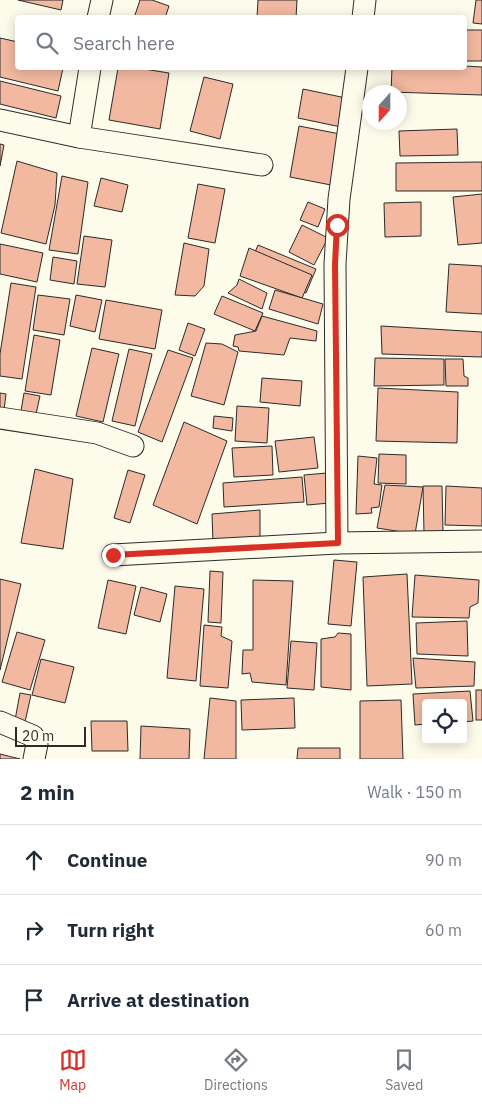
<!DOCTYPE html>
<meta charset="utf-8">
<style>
:root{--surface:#fff;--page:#f2f2f3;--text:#1f2937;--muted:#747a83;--line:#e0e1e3;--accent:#d93025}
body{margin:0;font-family:"IBM Plex Sans",sans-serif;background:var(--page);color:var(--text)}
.controls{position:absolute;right:15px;bottom:15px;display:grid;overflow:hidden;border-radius:5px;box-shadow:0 2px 12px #0003}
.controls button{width:45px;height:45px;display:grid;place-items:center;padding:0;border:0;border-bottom:1px solid var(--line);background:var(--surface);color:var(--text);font:25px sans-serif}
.compass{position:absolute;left:362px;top:85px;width:45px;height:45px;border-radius:50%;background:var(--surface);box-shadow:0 2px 12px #0003;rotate:201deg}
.scale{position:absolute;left:15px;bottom:12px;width:71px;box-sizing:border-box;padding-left:5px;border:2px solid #2b2b2b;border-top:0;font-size:14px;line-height:18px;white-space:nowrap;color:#2b2b2b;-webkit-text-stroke:4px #fdfbea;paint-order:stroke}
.stop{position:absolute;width:15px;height:15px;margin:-11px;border:4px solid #d93025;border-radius:50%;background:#fff}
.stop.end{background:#d93025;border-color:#fff;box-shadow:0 1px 5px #0008}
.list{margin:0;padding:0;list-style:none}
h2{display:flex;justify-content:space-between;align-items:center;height:65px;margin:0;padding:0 20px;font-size:21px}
h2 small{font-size:16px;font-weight:400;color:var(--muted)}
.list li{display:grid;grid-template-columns:32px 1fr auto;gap:15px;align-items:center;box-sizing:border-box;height:70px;padding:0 20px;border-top:1px solid var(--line)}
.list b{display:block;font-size:19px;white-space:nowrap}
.list em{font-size:16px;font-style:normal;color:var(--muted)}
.icon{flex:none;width:28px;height:28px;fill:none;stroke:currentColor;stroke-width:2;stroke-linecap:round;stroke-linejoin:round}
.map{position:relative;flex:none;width:482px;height:759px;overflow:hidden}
.search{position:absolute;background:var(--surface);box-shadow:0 2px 12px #0003;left:15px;right:15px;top:15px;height:55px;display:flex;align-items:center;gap:12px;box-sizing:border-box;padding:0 18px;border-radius:5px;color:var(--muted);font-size:19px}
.sheet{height:275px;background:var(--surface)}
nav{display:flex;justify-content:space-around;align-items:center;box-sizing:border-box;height:70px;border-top:1px solid var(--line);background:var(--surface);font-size:14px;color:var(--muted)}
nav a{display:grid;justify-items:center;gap:2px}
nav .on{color:var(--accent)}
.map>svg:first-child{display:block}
</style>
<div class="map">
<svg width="482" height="759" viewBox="0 0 482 759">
<rect width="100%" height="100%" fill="#fdfbea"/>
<g fill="#f2b8a0" stroke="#2b2b2b">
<path d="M18 0H63L61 10Z"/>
<path d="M140 0H152L169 6 165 18H134Z"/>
<path d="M258 0H297L296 18H257Z"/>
<path d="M476 0H482V24L473 23Z"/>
<rect x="464" y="30" width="18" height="31"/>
<path d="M0 38 18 42V68H63L58 91 0 77Z"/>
<path d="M464 66 482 67V95L391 92 392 68Z"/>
<path d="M118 68H138L169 73 160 129 109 120Z"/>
<path d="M204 77 233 84 220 139 190 131Z"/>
<path d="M0 81 61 96 56 118 0 104Z"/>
<path d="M303 89 346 98 341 127 298 118Z"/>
<path d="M299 126 340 134 331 185 290 177Z"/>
<path d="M457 129 458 155 400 156 399 131Z"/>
<path d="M0 144 4 145 0 166Z"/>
<path d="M17 161 57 173 55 205 46 244 1 233Z"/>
<path d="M482 162V191H396V163Z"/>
<path d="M62 176 88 182 78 254 49 250Z"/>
<path d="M101 178 128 185 122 212 94 206Z"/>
<path d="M198 184 225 189 215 243 188 238Z"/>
<path d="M482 194V243L458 245 453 197Z"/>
<path d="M308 202 325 209 318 227 300 220Z"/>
<path d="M421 202V236L385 237 384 203Z"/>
<path d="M302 225 328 238 314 265 289 252Z"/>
<path d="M84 236 112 240 105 287 77 284Z"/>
<path d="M184 243 209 249 204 286 195 296 175 295Z"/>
<path d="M0 244 43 253 37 282 0 274Z"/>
<path d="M258 245 316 269 306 293 248 269Z"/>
<path d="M249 248 312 275 302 298 240 276Z"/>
<path d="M53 257 77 261 74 284 50 280Z"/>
<path d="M449 264 482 266V314L446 312Z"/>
<path d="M239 279 267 293 262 309 228 293 237 285Z"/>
<path d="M11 283 36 287 22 379 0 376V354Z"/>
<path d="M275 290 323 304 318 324 269 309Z"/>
<path d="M38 295 70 299 64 335 33 330Z"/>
<path d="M76 295 102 300 95 332 70 326Z"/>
<path d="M222 296 263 313 255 331 214 314Z"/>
<path d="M106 300 162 310 155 349 99 339Z"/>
<path d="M262 316 317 331 316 341 290 338 284 355 239 351 238 347 233 346 235 335 256 331Z"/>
<path d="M188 323 205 329 195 356 179 350Z"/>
<path d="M381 326 482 332V357L382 354Z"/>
<path d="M34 335 60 340 51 395 25 391Z"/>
<path d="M206 343 222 344 238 352 224 405 191 396Z"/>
<path d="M92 348 119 354 103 422 76 416Z"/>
<path d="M129 349 152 354 135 426 112 421Z"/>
<path d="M168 350 193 358 162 442 138 432Z"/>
<path d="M375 358 444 359V385L374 386Z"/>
<path d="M445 359H463L464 376 468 378V386H446Z"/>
<path d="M262 378 302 381 300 406 260 402Z"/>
<path d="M378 388 458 392 457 443 376 441Z"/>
<path d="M0 393 6 394 4 410 0 409Z"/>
<path d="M24 393 40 396 36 414 21 411Z"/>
<path d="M237 406 269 408 267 443 235 441Z"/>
<path d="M214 416 233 418 232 431 213 428Z"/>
<path d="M184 422 227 441 197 524 153 505Z"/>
<path d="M314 437 318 468 279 472 275 441Z"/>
<path d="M272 446 273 475 234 477 232 448Z"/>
<path d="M379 454 406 455V484L378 483Z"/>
<path d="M358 456 377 458 374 484 382 485 379 507 371 508 372 513 356 514Z"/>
<path d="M35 469 73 479 63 549 21 543Z"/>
<path d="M128 470 145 475 130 523 114 518Z"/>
<path d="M327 473 330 503 307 505 304 475Z"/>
<path d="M302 477 304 502 224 507 223 483Z"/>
<path d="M385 485 423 487 415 534 377 528Z"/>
<path d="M423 486H442L443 533H424Z"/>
<path d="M446 486 482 488V526L445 525Z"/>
<path d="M260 510V538L213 542 212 514Z"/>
<path d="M334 560 357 562 351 626 328 624Z"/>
<path d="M210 571 223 572 221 623 208 622Z"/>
<path d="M407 574 412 684 367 686 363 577Z"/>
<path d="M415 575 479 580 478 603 470 607 469 618 412 617Z"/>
<path d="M0 579 21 584 0 670Z"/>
<path d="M108 580 136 586 126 634 98 628Z"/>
<path d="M253 580 293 581 286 685 252 682 250 673 242 674 243 650H253Z"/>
<path d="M175 586 204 589 196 681 167 678Z"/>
<path d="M141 587 167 594 160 622 134 615Z"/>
<path d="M467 621 468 656 417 654 416 623Z"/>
<path d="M204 625 222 627 221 636 232 641 228 688 200 686Z"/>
<path d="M17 632 45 640 30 690 2 682Z"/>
<path d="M338 633 351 634V690L321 687V639L335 637Z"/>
<path d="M291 641 317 643 314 690 287 688Z"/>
<path d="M413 658 475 662 474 686 416 688Z"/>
<path d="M41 659 74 667 65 703 32 695Z"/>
<rect x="476" y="690" width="6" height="30"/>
<path d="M470 691 473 721 463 722V703H426V724L415 725 413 694Z"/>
<path d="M20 693 31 695 25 722 15 720Z"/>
<path d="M210 698 236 701V759H204Z"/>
<path d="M294 698 295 728 242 730 241 700Z"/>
<path d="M401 700 403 759H360V701Z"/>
<path d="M91 721H127L128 751H92Z"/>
<path d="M141 726 190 729 189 759H140Z"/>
<path d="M298 748H340V759H297Z"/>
<path d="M0 754 20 759H0Z"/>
</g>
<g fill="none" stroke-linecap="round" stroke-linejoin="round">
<g stroke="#2b2b2b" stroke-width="23">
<g id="minor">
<path d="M98 18 102 0"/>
<path d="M363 18 365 0"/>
<path d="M0 120 79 137 262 165"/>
<path d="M79 137 90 68"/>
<path d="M0 418 97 433 133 446"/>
<path d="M337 543 335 264 339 199 357 68"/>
<path d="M113 555 337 543 482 541"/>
<path d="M0 722 33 736 37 744 34 759"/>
</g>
</g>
<use href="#minor" stroke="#fdfbea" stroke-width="21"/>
</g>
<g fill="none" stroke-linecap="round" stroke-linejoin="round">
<path stroke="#d93025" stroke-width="6" d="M113 555 338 543 335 264 337 225"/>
</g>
</svg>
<div class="controls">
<button><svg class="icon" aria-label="locate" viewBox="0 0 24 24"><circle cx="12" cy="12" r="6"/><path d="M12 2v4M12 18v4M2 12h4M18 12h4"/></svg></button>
</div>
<svg class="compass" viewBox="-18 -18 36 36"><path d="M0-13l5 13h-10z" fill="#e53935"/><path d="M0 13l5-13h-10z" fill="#747a83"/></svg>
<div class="scale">20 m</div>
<div class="stop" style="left:337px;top:225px"></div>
<div class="stop end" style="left:113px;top:555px"></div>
<div class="search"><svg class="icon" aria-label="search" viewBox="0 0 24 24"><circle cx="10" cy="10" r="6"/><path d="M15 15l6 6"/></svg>Search here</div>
</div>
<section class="sheet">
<h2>2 min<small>Walk · 150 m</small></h2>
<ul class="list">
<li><svg class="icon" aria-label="ahead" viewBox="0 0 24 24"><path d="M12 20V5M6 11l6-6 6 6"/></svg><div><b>Continue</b></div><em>90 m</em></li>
<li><svg class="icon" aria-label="right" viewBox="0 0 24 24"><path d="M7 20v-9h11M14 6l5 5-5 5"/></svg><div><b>Turn right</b></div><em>60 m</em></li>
<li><svg class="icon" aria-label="arrive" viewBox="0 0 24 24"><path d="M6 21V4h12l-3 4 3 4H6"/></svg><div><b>Arrive at destination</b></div></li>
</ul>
</section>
<nav>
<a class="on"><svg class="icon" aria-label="map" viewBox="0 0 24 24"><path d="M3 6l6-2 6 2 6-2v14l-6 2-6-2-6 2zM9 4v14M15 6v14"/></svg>Map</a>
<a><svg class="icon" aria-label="directions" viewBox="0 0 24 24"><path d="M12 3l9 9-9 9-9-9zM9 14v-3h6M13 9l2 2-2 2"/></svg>Directions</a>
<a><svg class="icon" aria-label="saved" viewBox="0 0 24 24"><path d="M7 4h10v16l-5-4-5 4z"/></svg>Saved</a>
</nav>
